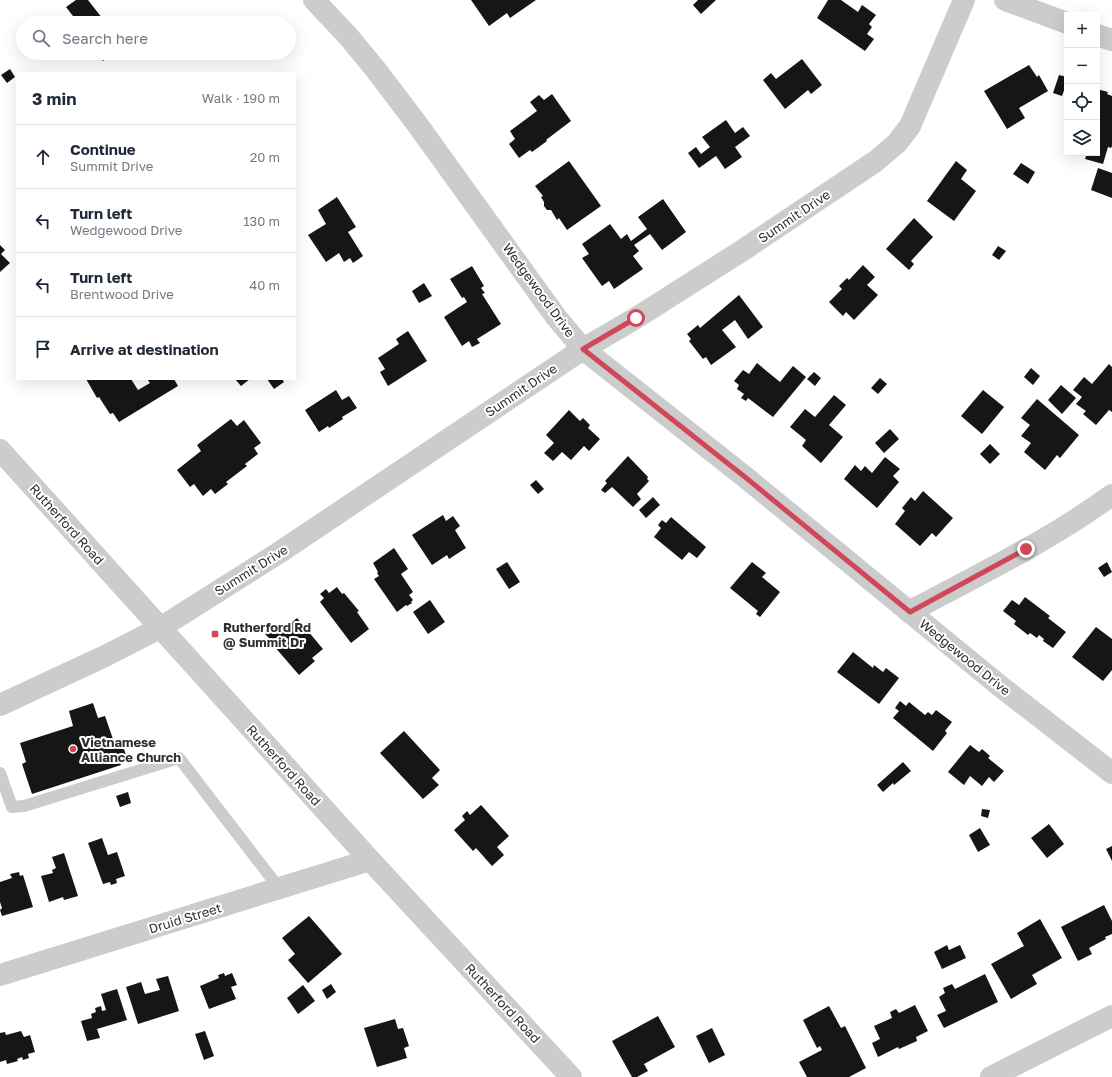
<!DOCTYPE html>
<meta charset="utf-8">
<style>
:root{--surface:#fff;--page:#f6f6f7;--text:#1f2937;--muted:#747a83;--line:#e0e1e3}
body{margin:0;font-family:"Golos Text",sans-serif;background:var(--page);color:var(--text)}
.controls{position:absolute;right:12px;top:12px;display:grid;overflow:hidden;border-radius:0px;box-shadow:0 4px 16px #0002}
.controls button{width:36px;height:36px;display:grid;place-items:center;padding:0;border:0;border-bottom:1px solid var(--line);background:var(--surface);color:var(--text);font:20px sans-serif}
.stop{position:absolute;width:12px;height:12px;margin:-9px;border:3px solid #d04759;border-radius:50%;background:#fff}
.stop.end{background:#d04759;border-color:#fff;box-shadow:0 1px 4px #0008}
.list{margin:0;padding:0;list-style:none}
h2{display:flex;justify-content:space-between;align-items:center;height:52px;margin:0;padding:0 16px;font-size:17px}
h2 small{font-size:13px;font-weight:400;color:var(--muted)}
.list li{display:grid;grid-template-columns:26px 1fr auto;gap:12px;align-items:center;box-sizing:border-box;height:64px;padding:0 16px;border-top:1px solid var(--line)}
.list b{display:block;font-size:15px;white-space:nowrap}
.list p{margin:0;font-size:13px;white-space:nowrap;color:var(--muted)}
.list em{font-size:13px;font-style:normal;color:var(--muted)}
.icon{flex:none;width:22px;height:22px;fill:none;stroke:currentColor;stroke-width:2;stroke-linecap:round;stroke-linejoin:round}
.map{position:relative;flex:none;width:1112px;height:1077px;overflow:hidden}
.search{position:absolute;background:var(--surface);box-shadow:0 4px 16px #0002;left:16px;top:16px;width:280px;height:44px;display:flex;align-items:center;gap:10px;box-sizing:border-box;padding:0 14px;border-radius:22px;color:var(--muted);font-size:15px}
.panel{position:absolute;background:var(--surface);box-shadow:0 4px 16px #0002;left:16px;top:72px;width:280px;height:308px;border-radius:0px}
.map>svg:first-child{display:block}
</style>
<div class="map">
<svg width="1112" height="1077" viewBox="0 0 1112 1077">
<rect width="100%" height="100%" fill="#fff"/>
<g fill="#161616">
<path d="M76 0H88L106 23H72L76 20 66 7Z"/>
<path d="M471 0H536L510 18 507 13 489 26Z"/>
<path d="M698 0H716L701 14 693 5Z"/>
<path d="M828 0H841L858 12 862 5 876 15 869 24 872 27 867 34 874 39 865 51 817 18Z"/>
<path d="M97 53H113L103 61Z"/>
<path d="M802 59 822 85 811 94 808 90 785 109 763 80 771 73 776 79Z"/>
<path d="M1029 65 1037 77 1039 75 1048 91 1019 108 1025 118 1007 129 984 91Z"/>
<path d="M10 69 15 77 7 83 1 75Z"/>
<path d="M1059 75 1067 77V82L1062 96 1053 93Z"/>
<path d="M1097 89 1108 92 1107 94 1112 96V146L1111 148 1108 147 1103 164 1085 159 1087 153H1097Z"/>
<path d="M552 94 571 121 546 140 547 141 532 152 530 150 519 158 509 144 515 139 510 131 537 111 530 102 539 95 544 100Z"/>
<path d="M726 120 735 133 743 127 750 136 735 147 742 157 725 169 716 156 699 168 688 153 696 147 701 154 710 147 702 137Z"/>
<path d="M569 161 601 206 567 230 559 218 557 220 551 210H547L544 206V202L541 197 543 196 535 186Z"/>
<path d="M956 161 967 170 961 179 976 191 954 221 927 201Z"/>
<path d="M1021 163 1035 172 1028 184 1013 174Z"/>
<path d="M1098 168 1112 173V198L1091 190Z"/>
<path d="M337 197 356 227 348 232 363 256 353 263 350 258 344 262 339 253 326 262 308 235 326 224 318 210Z"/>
<path d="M663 199 686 232 662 250 650 234 634 245 639 251 633 256 643 269 614 289 609 281 602 286 582 258 589 254 582 244 610 224 621 239 627 234 631 241 647 229 638 217Z"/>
<path d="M914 218 933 237 911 261 914 264 909 270 886 249Z"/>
<path d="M0 245 5 250 1 254 10 263 0 272Z"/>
<path d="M998 246 1006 251 999 260 992 255Z"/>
<path d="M863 265 875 277 867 285 878 295 854 320 846 312 843 316 829 302 842 289 839 286 847 278 849 280Z"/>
<path d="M472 266 484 286 481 288 485 293 482 294 501 324 477 339 480 343 472 347 469 341 462 346 444 317 467 302 464 297 462 298 450 279Z"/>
<path d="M424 283 432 296 419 303 412 291Z"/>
<path d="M739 295 763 327 748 339 735 320 722 330 736 347 711 365 706 357 703 359 689 341 691 339 687 334 698 325 700 328Z"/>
<path d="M408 331 427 361 388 386 380 372 385 369 378 358 399 344 396 339Z"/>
<path d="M757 363 780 382 793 366 806 377 773 417 748 398 746 401 741 398 744 394 737 389 739 385 734 381 743 370 749 374Z"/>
<path d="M1109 364 1112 367V412L1109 410 1096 425 1083 414 1086 411 1076 404 1082 397 1073 390 1084 377 1092 384Z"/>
<path d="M1031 368 1040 376 1033 385 1024 377Z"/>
<path d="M814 372 821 378 815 386 807 379Z"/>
<path d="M880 378 887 384 878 394 871 388Z"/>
<path d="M86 379H131L138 390 150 383 147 379H174L178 386 119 422 113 413 110 414 99 397 97 398Z"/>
<path d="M235 379H250L241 386Z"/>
<path d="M267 379H282L284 382 274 389Z"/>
<path d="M1061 385 1076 398 1062 414 1048 400Z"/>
<path d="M336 390 342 400 349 396 357 408 342 417 343 419 329 428 328 426 319 432 305 410Z"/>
<path d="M983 390 1004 407 982 434 961 416Z"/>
<path d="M834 395 846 405 829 425 843 437 821 463 802 446 806 440 790 427 805 409 815 417Z"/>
<path d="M1037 399 1079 435 1060 458 1057 455 1045 470 1024 452 1031 443 1021 436 1030 425 1021 418Z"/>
<path d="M569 410 580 421 583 418 590 425 588 428 600 439 589 451 584 446 571 460 562 452 553 461 544 453 554 443 546 435Z"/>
<path d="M231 419 237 426 244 420 261 443 254 448 258 454 245 464 247 466 226 482 228 484 215 494 211 489 203 496 194 484 190 487 177 470 201 451 197 445Z"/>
<path d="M890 429 899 439 884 453 875 443Z"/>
<path d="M990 444 1000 454 990 464 980 454Z"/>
<path d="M628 456 648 477 647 479 649 481 637 494 641 499 633 507 612 487 605 493 601 490 607 483 605 481Z"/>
<path d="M885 457 900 469 893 476 899 482 877 508 844 479 855 465 861 471 865 466 872 473Z"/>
<path d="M536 480 544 489 538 494 530 485Z"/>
<path d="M923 491 953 518 936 537 932 533 920 546 895 524 905 511 902 508 911 497 915 501Z"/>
<path d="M653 497 660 505 646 518 639 510Z"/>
<path d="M443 515 446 521 453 516 460 526 455 530 466 548 449 559 447 555 432 565 412 535Z"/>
<path d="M671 517 706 547 697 558 689 552 682 560 654 537 661 528 658 525 662 520 666 523Z"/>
<path d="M394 548 408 569 401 574 413 592 409 595 413 600 411 602 412 603 407 606 406 605 397 612 374 579 379 576 377 573 378 572 373 563Z"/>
<path d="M507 562 520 582 509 589 496 569Z"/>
<path d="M752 562 766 573 762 577 780 592 760 617 756 614 758 611 730 588Z"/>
<path d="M1107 562 1112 572 1104 577 1098 568Z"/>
<path d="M337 587 342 594 344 593 359 611 357 612 369 629 351 643 320 602 324 598 320 594 326 589 329 593Z"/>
<path d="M1025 597 1050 616 1048 618 1066 632 1053 648 1043 641 1044 639 1039 635 1037 638 1030 633 1028 635 1014 624 1016 621 1003 611 1012 600 1019 605Z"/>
<path d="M430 600 445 622 428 634 413 612Z"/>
<path d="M297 618 323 649 312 658 315 661 299 675 274 646 271 648 266 642 270 639 265 634 275 626 281 632Z"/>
<path d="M1096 627 1112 639V670L1103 681 1072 657Z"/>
<path d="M853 652 873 668 874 665 883 672 886 668 899 678 879 704 837 672Z"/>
<path d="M900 701 906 706 909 702 925 715 928 712 932 715 936 710 952 722 945 731 947 733 933 751 893 718 899 711 895 708Z"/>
<path d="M93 703 98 718 105 716 114 742 121 740 126 755 119 757 121 765 32 794 22 764 26 762 20 743 73 726 69 711Z"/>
<path d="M404 731 440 770 432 778 439 785 423 799 380 753Z"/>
<path d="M970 745 979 752 982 749 990 756 988 758 1004 771 994 782 989 777 982 786 970 776 964 785 948 772Z"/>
<path d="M903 762 911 771 894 785 893 783 883 792 877 785Z"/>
<path d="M128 792 131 803 120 807 116 796Z"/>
<path d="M481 805 509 836 497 847 504 855 492 866 476 848 473 851 454 830 465 820 462 816 467 811 470 815Z"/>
<path d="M982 809 990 810 988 818 981 816Z"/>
<path d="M1049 824 1064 844 1047 858 1031 838Z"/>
<path d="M980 828 990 845 978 852 969 835Z"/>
<path d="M102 838 108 855 117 852 125 876 116 879 117 883 111 885 110 882 103 884 88 843Z"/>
<path d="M1112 846V861L1106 849Z"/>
<path d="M64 853 78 896 64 900 63 897 49 902 41 876 53 873 52 870 56 868 52 857Z"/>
<path d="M19 872 20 876 23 875 33 907 2 916 0 910 2 908 0 902V882L12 878 10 874Z"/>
<path d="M1104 905 1112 921V934L1105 937 1106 939 1089 948 1092 954 1078 961 1061 927Z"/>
<path d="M309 916 342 954 308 983 288 960 295 954 282 938Z"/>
<path d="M1040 919 1062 958 1032 975 1037 984 1011 999 991 964 1024 946 1017 933Z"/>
<path d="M947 945 949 950 960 945 966 958 942 969 934 952Z"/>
<path d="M224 973 225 976 232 973 237 985 231 987 236 999 209 1009 200 986 219 978 218 975Z"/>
<path d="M985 974 998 1002 944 1028 937 1015 946 1011 939 997 945 993 943 988 952 984 955 989Z"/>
<path d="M168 976 179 1011 138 1024 126 987 141 982 145 994 160 990 156 979Z"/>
<path d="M331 984 336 992 327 999 322 990Z"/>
<path d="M303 985 315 1001 298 1014 287 998Z"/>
<path d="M117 989 127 1020 97 1029 100 1038 87 1041 81 1021 92 1018 91 1014 96 1012 95 1008 101 1006 102 1011 106 1010 101 994Z"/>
<path d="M915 1005 928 1031 916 1037 917 1041 899 1049 898 1047 878 1057 872 1043 880 1039 874 1026 892 1018 890 1012 896 1009 899 1013Z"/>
<path d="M829 1006 841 1028 845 1026 866 1068 849 1077H807L799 1062 822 1050 820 1046 817 1048 803 1020Z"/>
<path d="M658 1016 675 1047 644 1064 648 1071 637 1077H632L612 1041Z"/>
<path d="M395 1019 398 1029 403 1028 409 1046 404 1048 407 1058 377 1067 364 1028Z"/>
<path d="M712 1028 725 1055 709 1063 696 1036Z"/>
<path d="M21 1031 24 1037 30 1035 35 1052 28 1054 29 1058 23 1060 22 1057 17 1059 18 1061 7 1064 6 1060 0 1062V1033L5 1032 6 1035Z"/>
<path d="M205 1031 214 1056 204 1060 195 1034Z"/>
</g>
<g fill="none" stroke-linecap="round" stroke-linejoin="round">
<path stroke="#ccc" stroke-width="12" d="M0 773 12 807 24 806 179 758 279 888"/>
<g stroke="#ccc" stroke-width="22">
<path d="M314 0 348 36 376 70 417 124 556 317 583 349 745 477 1000 686 1112 773"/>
<path d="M1005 0 1067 23"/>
<path d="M1097 35 1112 40"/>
<path d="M909 612C978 575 1049 541 1112 495"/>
<path d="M0 705 103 657 160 628 280 552 583 349 636 318 740 252 876 161 897 143 910 126 964 0"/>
<path d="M0 975 370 860"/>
<path d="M991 1077 1112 1016"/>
</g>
<path stroke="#ccc" stroke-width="22" d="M0 450 370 860 571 1077"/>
</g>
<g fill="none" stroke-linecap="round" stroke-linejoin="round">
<path stroke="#d04759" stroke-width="5" d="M636 318 583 349 745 477 910 612 1026 549"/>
</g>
<g fill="#d04759" stroke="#fff" stroke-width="1.5">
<rect x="211" y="630" width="8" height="8" rx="2"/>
<circle cx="73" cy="749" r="4"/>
</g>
<g text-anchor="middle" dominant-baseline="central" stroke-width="4" stroke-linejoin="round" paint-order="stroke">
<g font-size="13" fill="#2f2f2f" stroke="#fff">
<text transform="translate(794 216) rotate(-34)">Summit Drive</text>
<text transform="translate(539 290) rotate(54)">Wedgewood Drive</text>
<text transform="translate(521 390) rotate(-34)">Summit Drive</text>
<text transform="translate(67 524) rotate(48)">Rutherford Road</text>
<text transform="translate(251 570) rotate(-32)">Summit Drive</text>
<text transform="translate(965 657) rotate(39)">Wedgewood Drive</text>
<text transform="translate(284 765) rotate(48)">Rutherford Road</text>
<text transform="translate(185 918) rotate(-17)">Druid Street</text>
<text transform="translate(503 1003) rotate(47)">Rutherford Road</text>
</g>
<g font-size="13" font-weight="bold" fill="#2f2f2f" stroke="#fff" text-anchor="start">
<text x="223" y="627">Rutherford Rd<tspan x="223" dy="15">@ Summit Dr</tspan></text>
<text x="81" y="742">Vietnamese<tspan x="81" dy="15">Alliance Church</tspan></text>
</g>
</g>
</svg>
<div class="controls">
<button>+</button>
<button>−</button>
<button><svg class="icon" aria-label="locate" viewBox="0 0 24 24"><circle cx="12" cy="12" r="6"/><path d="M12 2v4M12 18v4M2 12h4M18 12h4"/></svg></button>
<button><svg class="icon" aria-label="layers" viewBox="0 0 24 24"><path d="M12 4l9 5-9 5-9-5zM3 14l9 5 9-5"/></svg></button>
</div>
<div class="stop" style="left:636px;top:318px"></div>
<div class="stop end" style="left:1026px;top:549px"></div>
<div class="search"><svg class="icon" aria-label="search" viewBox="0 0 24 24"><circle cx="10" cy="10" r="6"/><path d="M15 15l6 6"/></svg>Search here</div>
<section class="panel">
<h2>3 min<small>Walk · 190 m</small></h2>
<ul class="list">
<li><svg class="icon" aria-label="ahead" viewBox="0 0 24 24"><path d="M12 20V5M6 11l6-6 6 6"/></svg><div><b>Continue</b><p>Summit Drive</p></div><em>20 m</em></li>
<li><svg class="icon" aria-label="left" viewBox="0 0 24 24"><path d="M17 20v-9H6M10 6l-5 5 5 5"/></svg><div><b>Turn left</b><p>Wedgewood Drive</p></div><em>130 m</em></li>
<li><svg class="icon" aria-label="left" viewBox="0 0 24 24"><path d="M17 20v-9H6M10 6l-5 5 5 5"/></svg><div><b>Turn left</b><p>Brentwood Drive</p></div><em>40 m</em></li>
<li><svg class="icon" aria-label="arrive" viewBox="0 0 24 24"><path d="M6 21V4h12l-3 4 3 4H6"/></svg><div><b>Arrive at destination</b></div></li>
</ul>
</section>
</div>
